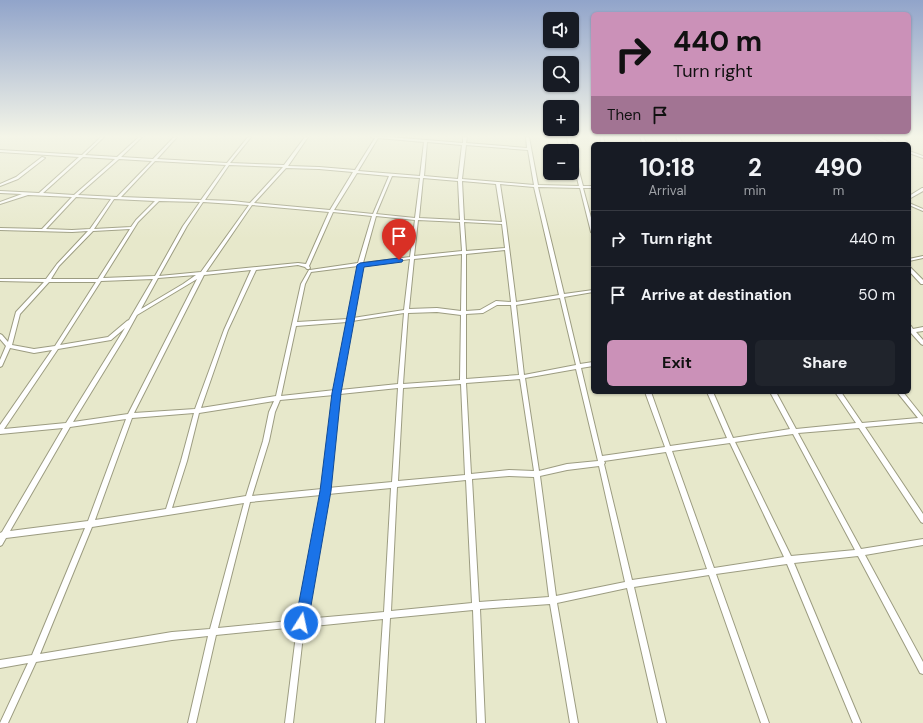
<!DOCTYPE html>
<html lang="en">
<head>
<meta charset="utf-8">
<style>
	:root { --surface:#171b24; --page:#20242c; --text:#f1f3f6; --muted:#9ea1a6; --line:#363941; --accent:#cb91b8 }
	body { margin:0; font-family:"DM Sans",sans-serif; background:var(--page); color:var(--text); height:100vh; display:flex; flex-direction:column; font-size:15px; white-space:nowrap }
	* { box-sizing:border-box; margin:0 }
	p { font-size:13px; color:var(--muted) }
	.icon { flex:none; width:22px; height:22px; fill:none; stroke:currentColor; stroke-width:2; stroke-linecap:round; stroke-linejoin:round }
	.map { position:relative; flex:1; overflow:hidden }
	.drawer { position:absolute; left:591px; top:142px; width:320px; height:252px; display:flex; flex-direction:column; background:var(--surface); border-radius:6px; box-shadow:0 1px 3px #0004 }
	.drawer>* { flex:none }
	.guide { position:absolute; left:591px; top:12px; width:320px; height:122px; border-radius:6px; box-shadow:0 1px 3px #0004; background:#cb91b8; color:#111; overflow:hidden }
	.buttons { position:absolute; left:543px; top:12px; display:grid; gap:8px }
	.buttons a { display:grid; place-items:center; width:36px; height:36px; border-radius:6px; background:var(--surface); box-shadow:0 1px 3px #0004; font-size:20px }
	.pin { position:absolute; display:grid; place-items:center; width:34px; height:34px; color:#fff; margin:-41px -17px; border-radius:50% 50% 50% 0; rotate:-45deg; box-shadow:0 0 4px #0007 }
	.pin .icon { rotate:45deg }
	.me { position:absolute; width:44px; margin:-22px; rotate:10deg; stroke-linejoin:round; filter:drop-shadow(0 0 3px #0008) }
	.turn { display:flex; align-items:center; gap:14px; height:84px; padding:0 16px; font-size:18px }
	.turn .icon { width:52px; height:52px; stroke-width:2.5 }
	.turn b { display:block; font-size:28px; line-height:34px }
	.then { display:flex; align-items:center; height:38px; padding:0 16px; background:#0003; gap:8px; font-size:15px }
	.eta { display:flex; justify-content:space-evenly; align-items:center; height:68px; text-align:center }
	.eta b { font-size:24px; font-weight:700; line-height:28px }
	.action { display:flex; gap:8px; margin-top:auto; padding:8px 16px }
	.action a { flex:1; height:46px; border-radius:6px; background:var(--accent); color:#111; font-size:16px; font-weight:700; line-height:46px; text-align:center }
	.action a+a { background:var(--page); color:var(--text) }
	ul { padding:0; list-style:none }
	li { display:flex; align-items:center; gap:12px; height:56px; padding:0 16px; border-top:1px solid var(--line) }
	li div { flex:1 }
	li b { display:block; font-size:15px }
	li em { font-style:normal }
	.map>svg:first-child { display:block }
</style>
</head>
<body>
<div class="map">
<svg width="923" height="723" viewBox="0 0 923 723">
	<rect width="100%" height="100%" fill="#e7e8cb"/>
	<g fill="none" stroke-linecap="round" stroke-linejoin="round">
		<!-- street casing -->
		<g stroke="#9c9c81" stroke-width="2">
			<g id="street">
				<path d="M101,137h3l-19,18 32,2 22,-20h3l-21,20 32,2 21,-22h3l-20,22 70,4 21,-26h3l-21,26 54,2 21,-28h3l-20,29 31,1 36,3 20,-32 -4,-1h18l74,6v-6h4l-1,6 61,5 -1,-11h3l9,48 41,1 -7,-28v-7h-2l-3,-14h3l13,49h10v2h-10l10,37v8l-2,-1 -11,-44 -42,-1 26,107 29,-4v2l-29,5 16,67 13,-2v4l-12,2 21,88 63,-9 -20,-55h6l19,54 57,-8 -20,-46h6l20,46 57,-9 -20,-37h6l20,37 60,-6 -21,-31h6l21,31 56,-5 -21,-26h6l20,25v6l-2,-1 -56,5 58,87v9l-2,-1 -62,-94 -61,5 63,116 62,-10v6l-58,10 58,107v12l-3,-1 -62,-117 -64,7 67,160h-8l-66,-159 -71,10 53,149h-8l-52,-148 -75,12 32,136h-8l-31,-135 -70,15 21,120h-8l-20,-119 -70,5 5,114h-8l-4,-113 -83,8 -6,105h-8l7,-104 -79,8 -11,96h-8l12,-96 -81,8 -20,88h-8l20,-87 -36,4 -136,22 -28,61h-8l28,-60 -28,5v-8l32,-5 53,-127 -79,10 -4,7 -2,1v-13l2,-1 61,-104 -63,6v-9l52,-75 -18,3 -24,-5 -8,18 -2,1v-7l6,-14 -6,-7v-5l2,1 6,7 8,-30 28,-30 -44,-1v-2h46l11,-15 31,-33 -16,1 -72,-2v-2l42,1 30,-32 -44,-2 -28,9v-2l22,-8 -22,-1v-2l39,2 40,-36 -79,-5v-2l82,5zM378,138l46,4 -4,34 -62,-5zM427,142l35,3 -4,34 -34,-3zM466,145l62,5 6,35 -72,-6zM83,157l32,2 -41,36 -31,-2zM119,159l33,2 -35,36 -39,-2zM155,161l71,4 -25,35 -80,-3zM229,165l54,2 -33,36 -18,-2 -27,-1zM286,168l33,1 34,3 -23,38 -76,-7zM357,173l32,3 -16,38 -39,-4zM392,176l28,2 -5,40 -39,-4zM423,178l35,3 2,39 -41,-2zM462,181l34,3 6,38 -38,-2zM500,184l34,3 25,108 -43,7 -10,-79zM76,197l35,2 -21,30 -18,1 -26,-1zM114,199l41,2 -19,19 -5,7 -37,2zM159,201l41,1 -17,24 -28,50 -52,2 35,-56zM203,202l46,3 -48,67 -42,4 28,-50zM252,205l77,7 -23,52 -8,-1 -92,9zM333,212l39,4 -14,47 -48,7h-1l-8,14 -25,112 -75,12 27,-78 28,-60 42,-5 7,2 2,2h2l1,-1 -1,-2zM376,216l39,4 -5,37 -47,6zM418,220l42,2 2,29 -48,5zM464,222l38,2 3,24 -39,3zM130,229l-32,50h-47l8,-13 34,-35zM505,250l6,52 -15,-1 -16,9 -14,1v-57zM462,254l-1,57 -24,-3 -28,1 5,-50zM410,259l-6,51 -51,8 9,-52zM358,266l-10,53 -51,3 8,-38 6,-12zM251,270l-27,60 -29,79 -61,4 70,-138zM196,275l-13,9 -42,25 17,-31zM153,279l-24,41 -2,1 -19,16 -48,8 41,-64zM197,279l-69,135 -55,8 52,-85 12,-22zM49,282h47l-41,64 -21,3 -22,-4 8,-31zM560,298l16,67 -52,10 -8,-70zM497,305h14l8,70 -53,4v-65l17,-1zM437,312l24,3 -1,65 -57,4 5,-71zM404,313l-6,71 -58,6 12,-69zM347,322l-12,68 -54,6 15,-70zM125,328l-59,95 -62,6 54,-80 53,-9zM576,369l22,92 -31,3 -28,7 -14,-93zM520,379l14,92 -25,-1 -38,4 -5,-91zM461,384l4,91 -67,6 5,-93zM398,388l-6,94 -64,6 12,-94zM334,395l-12,94 -70,7 17,-55 6,-29 5,-12zM274,401l-5,11 -6,29 -17,55 -74,12 15,-47 12,-48zM194,413l-13,48 -15,48 -71,11 37,-102zM126,419l-38,102 -78,10 60,-104zM793,434l62,116 -64,6 -56,-114zM730,443l54,114 -70,11 -42,-117zM666,452l41,117 -75,11 -28,-116 1,-1 -1,-2zM599,466l26,116 -69,14 -16,-120 27,-6zM509,476l25,1 15,120 -70,5 -7,-123zM466,480l6,123 -81,8 6,-124zM391,488l-7,124 -79,7 23,-125zM321,495l-23,125 -80,8 32,-126zM244,503l-34,126 -38,3 -132,22 52,-127z"/>
				<path d="M600,137h3l2,7h-4z"/>
				<path d="M640,137h3l4,7h-4z"/>
				<path d="M676,137h3l4,7h-4z"/>
				<path d="M875,137h4l13,7h-4z"/>
				<path d="M909,151l14,5v2l-14,-5z"/>
				<path d="M42,157l3,1 -27,21 -18,7v-2l16,-7z"/>
				<path d="M922,188h1v3l-14,8v-3z"/>
				<path d="M909,203l14,6v2l-14,-6z"/>
				<path d="M923,256v2l-14,3v-2z"/>
				<path d="M909,267h1l13,13v4h-2l-12,-13z"/>
				<path d="M909,325l2,1 2,3 10,-2v4l-7,1 7,8v5l-2,-1 -10,-11 -2,-1z"/>
			</g>
		</g>
		<!-- street -->
		<use href="#street" fill="#fff" fill-rule="evenodd"/>
	</g>
	<!-- sky -->
	<linearGradient id="sky" x2="0" y2="1"><stop stop-color="#91a4ca"/><stop offset="0.57" stop-color="#f4f5e8"/><stop offset="1" stop-color="#f4f5e8" stop-opacity="0"/></linearGradient>
	<rect width="923" height="239" fill="url(#sky)"/>
	<!-- route -->
	<path fill="#1a73e8" stroke="#114b97" d="M399,258l4,2 -1,2 -38,5 -23,126 -10,98 -23,132 -2,5 -5,2 -4,-2 -2,-5 25,-132 12,-98 25,-128 3,-2z"/>
</svg>
<div class="buttons">
<a><svg class="icon" aria-label="sound" viewBox="0 0 24 24"><path d="M4 9h4l5-4v14l-5-4H4zM17 9q2 3 0 6"/></svg></a>
<a><svg class="icon" aria-label="search" viewBox="0 0 24 24"><circle cx="10" cy="10" r="6"/><path d="M15 15l6 6"/></svg></a>
<a>+</a>
<a>−</a>
</div>
<div class="pin" style="left:399px;top:260px;background:#d93025"><svg class="icon" aria-label="arrive" viewBox="0 0 24 24"><path d="M6 21V4h12l-3 4 3 4H6"/></svg></div>
<svg class="me" style="left:301px;top:623px" viewBox="-20 -20 40 40"><circle r="17" fill="#1a73e8" stroke="#fff" stroke-width="3"/><path d="M0-11L8 9 0 5-8 9z" fill="#fff"/></svg>
<div class="guide">
<div class="turn"><svg class="icon" aria-label="right" viewBox="0 0 24 24"><path d="M7 20v-9h11M14 6l5 5-5 5"/></svg><div><b>440 m</b>Turn right</div></div>
<div class="then">Then<svg class="icon" aria-label="arrive" viewBox="0 0 24 24"><path d="M6 21V4h12l-3 4 3 4H6"/></svg></div>
</div>
<section class="drawer">
<div class="eta">
<div><b>10:18</b><p>Arrival</p></div>
<div><b>2</b><p>min</p></div>
<div><b>490</b><p>m</p></div>
</div>
<ul>
<li><svg class="icon" aria-label="right" viewBox="0 0 24 24"><path d="M7 20v-9h11M14 6l5 5-5 5"/></svg><div><b>Turn right</b></div><em>440 m</em></li>
<li><svg class="icon" aria-label="arrive" viewBox="0 0 24 24"><path d="M6 21V4h12l-3 4 3 4H6"/></svg><div><b>Arrive at destination</b></div><em>50 m</em></li>
</ul>
<div class="action"><a>Exit</a><a>Share</a></div>
</section>
</div>
</body>
</html>
